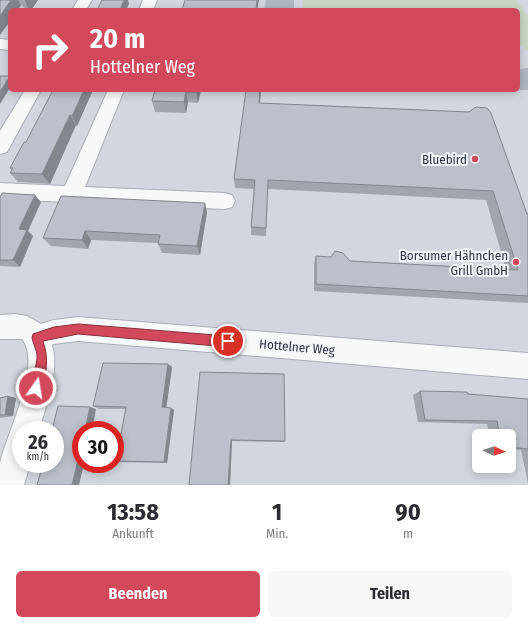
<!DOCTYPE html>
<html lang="de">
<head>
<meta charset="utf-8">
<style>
	:root { --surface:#fff; --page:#f7f7f7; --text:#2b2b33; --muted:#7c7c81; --accent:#d1495b }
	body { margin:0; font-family:"Fira Sans Condensed",sans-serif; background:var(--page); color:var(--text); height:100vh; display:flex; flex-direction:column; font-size:15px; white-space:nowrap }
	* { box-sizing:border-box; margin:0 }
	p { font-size:13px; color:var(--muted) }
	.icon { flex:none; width:22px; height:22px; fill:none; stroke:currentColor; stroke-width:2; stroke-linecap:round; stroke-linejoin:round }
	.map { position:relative; height:485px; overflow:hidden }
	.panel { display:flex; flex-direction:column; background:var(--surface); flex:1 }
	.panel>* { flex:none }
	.banner { position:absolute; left:8px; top:8px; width:512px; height:84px; border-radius:6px; box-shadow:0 2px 10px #0003; background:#d1495b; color:#fff; overflow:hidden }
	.needle { width:26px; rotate:93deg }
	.fabs { position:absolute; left:472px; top:429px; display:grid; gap:8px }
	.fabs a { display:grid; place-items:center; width:44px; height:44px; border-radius:6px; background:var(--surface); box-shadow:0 2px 10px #0003; font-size:20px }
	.speed { position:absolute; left:12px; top:421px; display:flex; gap:8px; font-size:20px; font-weight:700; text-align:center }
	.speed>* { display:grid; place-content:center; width:52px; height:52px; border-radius:50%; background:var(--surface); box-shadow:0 2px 10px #0003; line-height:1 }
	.speed small { font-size:10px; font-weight:400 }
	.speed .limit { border:6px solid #d22; background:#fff; color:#111 }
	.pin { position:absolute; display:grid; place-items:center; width:34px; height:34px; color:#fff; margin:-17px; border:2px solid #fff; border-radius:50%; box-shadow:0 1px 4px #0007 }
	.me { position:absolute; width:44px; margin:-22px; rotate:13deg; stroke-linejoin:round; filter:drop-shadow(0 0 3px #0008) }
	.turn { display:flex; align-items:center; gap:14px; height:84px; padding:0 16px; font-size:18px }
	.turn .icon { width:52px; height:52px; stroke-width:2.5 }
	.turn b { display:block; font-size:28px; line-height:34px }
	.eta { display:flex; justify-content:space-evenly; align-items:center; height:68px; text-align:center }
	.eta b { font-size:24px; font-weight:700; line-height:28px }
	.button { display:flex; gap:8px; margin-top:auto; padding:8px 16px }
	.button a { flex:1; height:46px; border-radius:6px; background:var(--accent); color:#fff; font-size:16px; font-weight:700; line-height:46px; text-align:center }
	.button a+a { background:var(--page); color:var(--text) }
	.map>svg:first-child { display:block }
</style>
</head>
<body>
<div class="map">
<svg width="528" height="485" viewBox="0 0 528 485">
	<rect width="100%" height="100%" fill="#e4e7ec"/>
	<!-- built -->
	<path fill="#d2d6de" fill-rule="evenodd" d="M0,0h528v485h-528zM10,10h508v80h-508zM21,430h34v34h-34zM81,430h34v34h-34zM479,436h30v30h-30z"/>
	<!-- green -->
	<path fill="#c9d6c5" d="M303,0h213l12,16v35l-10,-8v-33h-215z"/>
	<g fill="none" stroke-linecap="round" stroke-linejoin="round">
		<!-- taxiway -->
		<g fill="#b0b6c1" fill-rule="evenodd">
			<path d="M266,0h28v10h-30z"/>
			<path d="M528,68v22h-14h4v-21z"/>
		</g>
		<!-- minor casing -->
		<g stroke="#a9aeb7" stroke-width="2">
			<g id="minor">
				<path d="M78,0h14l-6,10h-14z"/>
				<path d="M143,0h14l-4,10h-14z"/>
				<path d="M0,39l10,1v10l-10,-1z"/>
				<path d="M25,90h16l-34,62 -7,2v-23z"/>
				<path d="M108,90h16l-39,97 140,6 7,2 3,6 -3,6 -7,2 -225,-10v-16l65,3z"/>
				<path d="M15,314l12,2 14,8 13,-4 24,-3 450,36v26l-450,-38 -24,3 -2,1c8,26 -6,60 -13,85h-18v34h9l-6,21h-24c0,-7 0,-15 0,-22 6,-28 43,-99 22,-124h-22v-24z"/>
			</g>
		</g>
		<!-- minor -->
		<use href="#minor" fill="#f7f8fa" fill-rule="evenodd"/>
	</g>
	<!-- wall -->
	<g fill="#a1a5ae">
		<path d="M0,0h38l-7,10h-3l-7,-5 -11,5v11l-10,14z"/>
		<path d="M53,90h40l-16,36 -1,-1 -26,59 -32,-2 -8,-9 2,-3 -2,-2 16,-26z"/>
		<path d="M155,90h46l-3,13 -10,-1 -2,11 -31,-1 -3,-11z"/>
		<path d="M246,90h15l-1,13 209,9 58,102h1v89l-214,-12v-27l2,-8 34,5 156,8 -20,-69 -218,-11 -2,47 -15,-1v-8l3,-38 -19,-1 -1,-9z"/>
		<path d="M61,196l146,16 -7,43 -38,-2 -4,-9v-1l-67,-3 -3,9 -37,-3 -8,-8z"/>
		<path d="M0,197l41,5 -13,29 5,5 -13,31 -20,-1z"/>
		<path d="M168,364l4,3 -6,41h5l3,2 -7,53 -52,-1v-28h6l5,-25h-27l-6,-3z"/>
		<path d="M200,372l85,69 -1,1 -52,-1 -2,44z"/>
		<path d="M420,391l48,3 60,5v84l-7,-33 -12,-1v-13h-19l-3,-12 -69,-2 -5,-27z"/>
		<path d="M8,396l8,2 -3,18 -13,2v-20z"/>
	</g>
	<!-- shaded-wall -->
	<g fill="#83868d">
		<path d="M11,0h7l3,5 -3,5h-8v11l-10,14v-19z"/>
		<path d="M25,0h13l-7,10h-2l-4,-9z"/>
		<path d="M124,0h4l1,4 -3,6h-6z"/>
		<path d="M257,0h2l-2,10h-1z"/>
		<path d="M10,76v12l-10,16v-12z"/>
		<path d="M84,90h9l-16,36 -5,-10z"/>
		<path d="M197,90h4l-3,13 -2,-11z"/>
		<path d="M260,90h1l-2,23v-10z"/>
		<path d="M186,92l2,10 -2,11 -2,-11z"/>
		<path d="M70,115l6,10 -26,59 -8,-10z"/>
		<path d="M35,195l6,7 -13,29 5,5 -13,31 -7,-7 6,-31z"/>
		<path d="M205,203l2,9 -7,43 -3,-9z"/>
		<path d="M85,231l6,9 -3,9 -6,-9z"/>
		<path d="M168,364l4,3 -6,43 -4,-3z"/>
		<path d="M8,396l8,2 -3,18 -8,-1z"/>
		<path d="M90,407l6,2 -4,21h-7z"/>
		<path d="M171,408l3,2 -7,53 -3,-1z"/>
		<path d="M231,440l1,1 -2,44h-2z"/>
		<path d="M78,460l3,1v3h3l-5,21h-7z"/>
	</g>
	<!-- building -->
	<g fill="#bbc0ca" stroke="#83868d">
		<path d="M0,0h11l-11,16z"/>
		<path d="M102,0h22l-4,10h-23z"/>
		<path d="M185,0h72l-1,10h-74z"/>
		<path d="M0,76h10l-10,16z"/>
		<path d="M53,90h31l-12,26 -2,-1 -28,59 -32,-1 3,-5h-3l14,-26h2z"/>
		<path d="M155,90h42l-1,2h-10l-2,10 -32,-1z"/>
		<path d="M246,90h14l-1,13 210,9 7,-5 11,1 4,5 36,101h1v82l-212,-12v-28l15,1 4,-6 8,2 7,8 168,9 -25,-79 -225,-11 -2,48 -15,-1 4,-47 -21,-1z"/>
		<path d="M2,193l33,2 -16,34 8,1 -14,30h-13v-63z"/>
		<path d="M61,196l144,7 -8,43 -39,-2 2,-9 -75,-4 -3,9 -39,-2z"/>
		<path d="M103,363l65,1 -6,43 9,1 -7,54 -49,-1v-27h6l5,-27 -33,-1z"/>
		<path d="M200,372l84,2 1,67 -54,-1 -3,45h-39z"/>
		<path d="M420,391l47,1 1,2 60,5v50l-19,-2v-11h-9l-3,-15 -72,-1z"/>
		<path d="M8,396l-3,19h-5v-17z"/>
		<path d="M58,406l32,1 -5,23h-4v30h-3l-6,25h-35l6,-21h12v-34h-3z"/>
	</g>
	<!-- route -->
	<path fill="#d1495b" stroke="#882f3b" d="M78,324l150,12 3,2 2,3 -2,4 -3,2 -150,-13 -35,7c6,17 4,34 -3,51l-4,2 -3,-2c-4,-8 5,-27 4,-38 -1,-5 -4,-11 -5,-16l1,-4 21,-7z"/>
	<!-- markers -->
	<g fill="#d1495b" stroke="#f4f6f9" stroke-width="1.5">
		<circle cx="475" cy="159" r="4"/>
		<circle cx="516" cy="262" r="4"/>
	</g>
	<g text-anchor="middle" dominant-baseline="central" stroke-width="4" stroke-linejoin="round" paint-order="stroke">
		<!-- poi labels -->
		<g font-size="13" fill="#2b3445" stroke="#f4f6f9" text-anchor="end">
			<text x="467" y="159">Bluebird</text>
			<text x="508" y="255">Borsumer Hähnchen<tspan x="508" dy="15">Grill GmbH</tspan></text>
		</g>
		<!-- street labels -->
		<g font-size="13" fill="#2b3445" stroke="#f4f6f9">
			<text transform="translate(297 347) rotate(5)">Hottelner Weg</text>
		</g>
	</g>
</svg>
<div class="fabs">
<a><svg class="needle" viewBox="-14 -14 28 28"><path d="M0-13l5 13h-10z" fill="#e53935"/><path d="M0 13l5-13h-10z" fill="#7c7c81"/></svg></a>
</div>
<div class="speed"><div>26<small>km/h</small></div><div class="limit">30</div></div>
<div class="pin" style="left:228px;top:341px;background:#d93025"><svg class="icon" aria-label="arrive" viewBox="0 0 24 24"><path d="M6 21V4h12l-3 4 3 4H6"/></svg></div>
<svg class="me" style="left:36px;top:388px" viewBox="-20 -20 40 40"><circle r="17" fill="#d1495b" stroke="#fff" stroke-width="3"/><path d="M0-11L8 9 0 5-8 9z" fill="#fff"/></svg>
<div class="banner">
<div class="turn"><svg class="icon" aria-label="right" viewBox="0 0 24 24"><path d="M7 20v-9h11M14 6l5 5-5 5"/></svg><div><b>20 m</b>Hottelner Weg</div></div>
</div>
</div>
<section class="panel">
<div class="eta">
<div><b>13:58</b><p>Ankunft</p></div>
<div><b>1</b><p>Min.</p></div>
<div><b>90</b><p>m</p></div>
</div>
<div class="button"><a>Beenden</a><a>Teilen</a></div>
</section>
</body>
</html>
